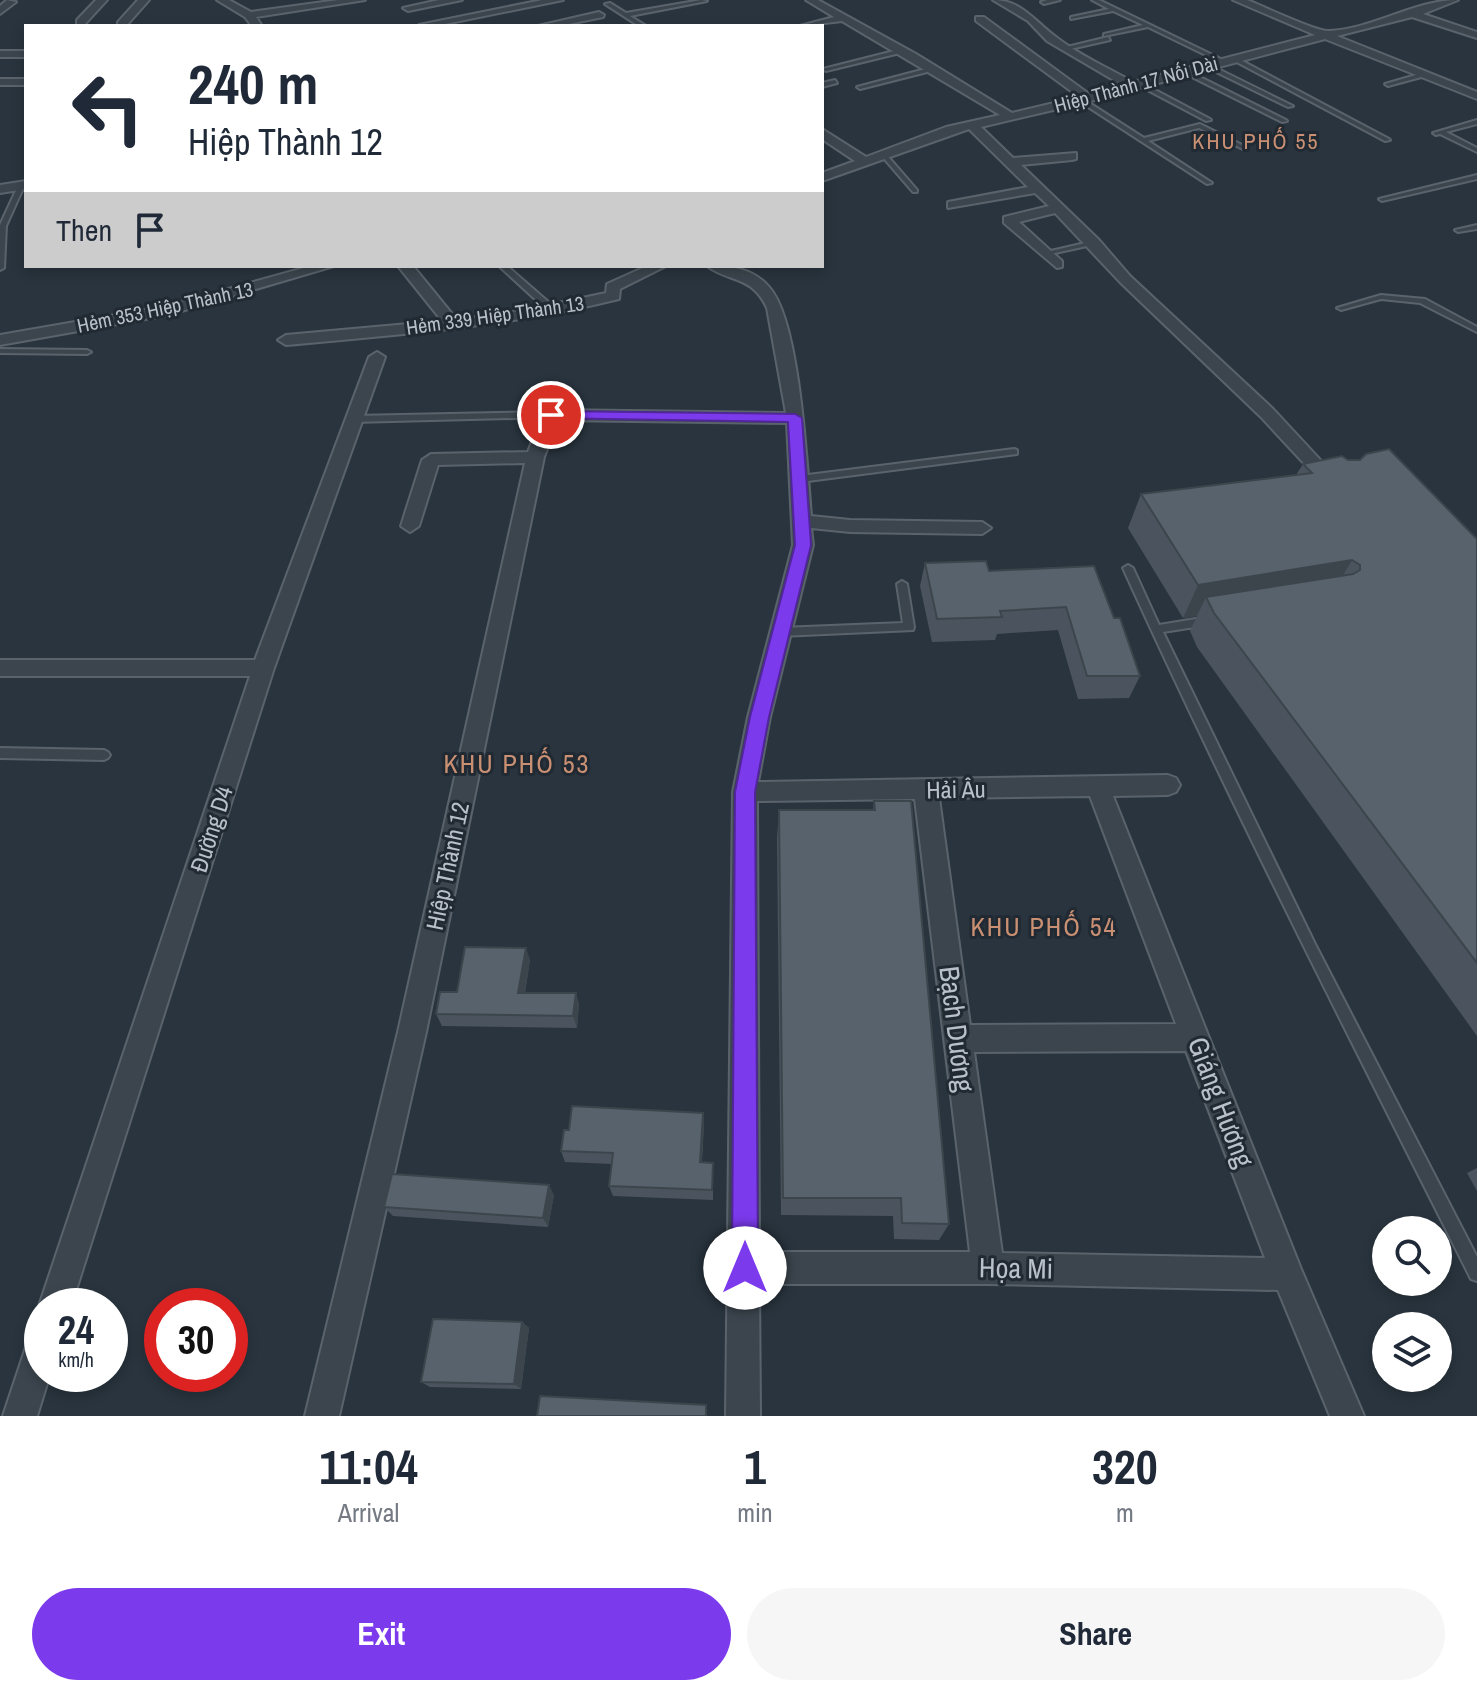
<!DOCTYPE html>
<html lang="en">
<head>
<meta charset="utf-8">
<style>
	:root { --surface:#fff; --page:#f6f6f7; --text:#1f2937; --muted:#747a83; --accent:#7c3aed }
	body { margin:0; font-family:"Archivo Narrow",sans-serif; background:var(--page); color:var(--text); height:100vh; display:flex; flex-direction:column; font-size:30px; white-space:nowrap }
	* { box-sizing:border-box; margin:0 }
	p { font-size:26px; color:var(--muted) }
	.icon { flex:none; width:44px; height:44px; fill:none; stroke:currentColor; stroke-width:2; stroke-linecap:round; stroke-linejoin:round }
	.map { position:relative; height:1416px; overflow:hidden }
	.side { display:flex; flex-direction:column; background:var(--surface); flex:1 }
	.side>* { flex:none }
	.guide { position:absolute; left:24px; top:24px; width:800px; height:244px; border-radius:0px; box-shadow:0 4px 12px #0003; background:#fff; color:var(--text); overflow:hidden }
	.fabs { position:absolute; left:1372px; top:1216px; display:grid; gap:16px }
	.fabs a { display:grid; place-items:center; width:80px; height:80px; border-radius:50%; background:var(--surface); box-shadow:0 4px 12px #0003; font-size:40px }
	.speed { position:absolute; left:24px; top:1288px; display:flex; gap:16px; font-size:40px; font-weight:700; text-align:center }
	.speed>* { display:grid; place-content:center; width:104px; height:104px; border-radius:50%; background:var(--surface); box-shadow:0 4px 12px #0003; line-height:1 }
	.speed small { font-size:20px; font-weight:400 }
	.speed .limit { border:12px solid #d22; background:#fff; color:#111 }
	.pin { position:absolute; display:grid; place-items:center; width:68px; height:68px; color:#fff; margin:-34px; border:4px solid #fff; border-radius:50%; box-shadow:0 2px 8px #0007 }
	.me { position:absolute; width:88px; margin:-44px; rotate:0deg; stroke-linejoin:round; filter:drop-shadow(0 0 6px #0008) }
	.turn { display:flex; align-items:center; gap:28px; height:168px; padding:0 32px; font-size:36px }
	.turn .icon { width:104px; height:104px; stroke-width:2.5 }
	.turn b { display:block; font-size:56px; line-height:68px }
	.then { display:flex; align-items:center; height:76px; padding:0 32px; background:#0003; gap:16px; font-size:30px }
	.eta { display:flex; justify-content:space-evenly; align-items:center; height:136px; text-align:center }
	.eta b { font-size:48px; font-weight:700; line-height:56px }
	.button { display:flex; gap:16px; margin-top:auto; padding:16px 32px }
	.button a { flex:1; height:92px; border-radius:48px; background:var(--accent); color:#fff; font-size:32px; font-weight:700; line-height:92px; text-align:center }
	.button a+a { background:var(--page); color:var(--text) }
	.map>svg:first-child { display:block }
</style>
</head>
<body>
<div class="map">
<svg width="1477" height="1416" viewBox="0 0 1477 1416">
	<rect width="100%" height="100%" fill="#29343e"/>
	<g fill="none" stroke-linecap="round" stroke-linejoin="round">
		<!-- service casing -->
		<g stroke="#5a636c" stroke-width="4">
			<g id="service">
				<path d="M701,0l6,1 -77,15 16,10h-7l-34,-22 5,-1 16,10z"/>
				<path d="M1047,0h13l-16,4 -3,-2z"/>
				<path d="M1092,0h7l126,61 -5,1 -72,-35 -44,9v-2l39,-9 -30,-14 -42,8v-2l38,-8z"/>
				<path d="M1108,37l2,3 -44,10 -3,-2z"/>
				<path d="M902,49l2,3 -78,19 -3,-2z"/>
				<path d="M1233,56l156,83 1,1 -5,1 -154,-82z"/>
				<path d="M1204,64h4l85,42 -5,1 -84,-41z"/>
				<path d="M933,67l2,3 -75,19 -3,-2z"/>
				<path d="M1184,69l102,51 1,1 -5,1 -100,-50z"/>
				<path d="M1423,73l2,3 -37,10 -3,-2z"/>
				<path d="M835,80l2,3 -15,4v-4z"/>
				<path d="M1140,82l70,37 1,1 -5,1 -68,-36 -1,-1z"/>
				<path d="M1079,99h4l61,39 56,-14 48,24 -5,1 -44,-21 -51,13 64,42 -5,1 -128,-83z"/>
				<path d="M1477,120v4l-31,8 31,16v4l-37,-18 -4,1 -3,-2z"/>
				<path d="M881,153h4l32,37v2h-4l-32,-37z"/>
				<path d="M1477,175v4l-95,22 -3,-2z"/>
				<path d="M21,184l3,2 -18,40 -2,42 -4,2v-45l18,-39z"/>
				<path d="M1477,225v4l-19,3 -3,-2z"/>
				<path d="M1094,241l4,2 -2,1 -50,11 -4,-2z"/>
				<path d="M499,266h8l47,41v4h-6z"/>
				<path d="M1381,295l44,4 52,28v5l-57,-29 -39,-4 -40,11 -4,-2z"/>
				<path d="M0,349l87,1 4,2 -4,2 -87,-1z"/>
				<path d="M551,412l3,1v4l-201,5 -4,-3 4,-3z"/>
				<path d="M1014,449l3,1v4l-217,28 -5,-3 5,-3z"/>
				<path d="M1128,565l5,3 26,57 49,-8 5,4 -5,4 -45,7 152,312 162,313v24l-6,-2c-119,-236 -239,-471 -348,-711z"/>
				<path d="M902,581l5,3 7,43 -1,3 -132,6 -5,-4 5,-4 122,-5 -6,-39z"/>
				<path d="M0,748l104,2 4,2 2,3 -2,3 -4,2 -104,-2z"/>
			</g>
		</g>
		<!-- minor casing -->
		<g stroke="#5a636c" stroke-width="4">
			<g id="minor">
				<path d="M7,0l9,2 -16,12v-8z"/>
				<path d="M96,0h11l-22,24h-8v-4z"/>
				<path d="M138,0h11l-23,26h-8v-4z"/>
				<path d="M217,0h12l22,12 87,-12h27l-109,17 6,9h-10l-7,-9z"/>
				<path d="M439,0h23l-54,11 -5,-3z"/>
				<path d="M542,0h21l-128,26 -16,-1z"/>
				<path d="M806,0h12l98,54 96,59 67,-16 -103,-76v-4h8l105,77 33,-9 -75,-44 -19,-20 -35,-21c29,0 42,22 63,37 23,18 52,31 77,45l182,-47 -82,-35h14c16,6 69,32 82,31 44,-2 86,-31 129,-31l-35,14 54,18v6l-65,-21 -75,19 140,56v7l-152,-60 -246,65 -98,23 32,31 63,-5v6l-4,1 -51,5 78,75 31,36 143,133 64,69 3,4 -3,4h-12l-64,-69 -141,-135 -65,-69 -36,9 43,39v6l-5,1 -53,-45v-6l45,-11 -14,-13 -87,15v-6l80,-15 -59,-58 -147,52v-8l33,-12 -33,-22v-10l44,28 80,-30 54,-12 -158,-94 -42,5 34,-9z"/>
				<path d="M599,12l5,3 -1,2 -44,9h-21z"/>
				<rect x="0" y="51" width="26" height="6"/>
				<rect x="0" y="79" width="26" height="6"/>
				<path d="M26,181v8l-26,4v-8z"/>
				<path d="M311,266h23l-166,49 -168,30v-10l167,-29z"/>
				<path d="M398,266h15l44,54 68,-10 81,-17 1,-9 40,-18h19l-46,23 -1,10c-109,27 -221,36 -333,46l-8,-5 8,-5 156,-14z"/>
				<path d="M707,266c23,0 46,2 62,21 31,33 38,180 42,229l39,4 132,2 9,6 -9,6 -132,-2 -39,-4 2,17 -43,172 -12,65 410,-7 8,3 4,7 -4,7 -8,3 -55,1 188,473 63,147h-34l-52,-126 -290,-6h-229l1,132h-34l7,-624 15,-75 45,-172 -6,-122 -229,-3 -14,37 -118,575 -87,384h-34l93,-384 127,-569 -87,2 -19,61 -9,6 -9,-6 21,-66 9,-6 97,-2 14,-37 9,-5 235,3 -19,-105c-15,-33 -37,-25 -60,-42zM1090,796l86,228 -206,1 -31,-227zM915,799l55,453h-211l-2,-451zM1186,1051l79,207 -263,-5 -28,-201z"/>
				<path d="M377,352l8,5 -111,311 -203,638h-29v7l-3,-7 211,-630h-250v-16h255l114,-303z"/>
				<path d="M42,1331v43h8l-13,42h-34l27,-81z"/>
			</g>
		</g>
		<!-- service -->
		<use href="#service" fill="#3c454e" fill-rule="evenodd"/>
		<!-- minor -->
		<use href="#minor" fill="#3c454e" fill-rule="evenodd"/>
	</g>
	<!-- wall -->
	<g fill="#4b545e">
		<path d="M1348,460l129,79v497l-280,-389 -7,-16 7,-15 -14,2 -55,-90 13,-34 155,-19 7,-11z"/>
		<path d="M925,563l64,8 125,47 26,58 -11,22 -51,1 -20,-69 -61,4 -2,6 -63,2 -12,-56z"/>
		<path d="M874,801l75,423 -10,16 -45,-1 -1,-23 -112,-1 -4,-377 2,-28h94z"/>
		<path d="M530,960l-5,33h51l3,12 -2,23 -135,-2 -6,-12 21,-22z"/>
		<path d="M703,1113l1,11 -2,38 11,1v37l-100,-4 -4,-10 3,-22 -47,-2 -4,-11 8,-21z"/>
		<path d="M1477,1168v23l-10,-18z"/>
		<path d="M554,1195l-6,32 -155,-11 -9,-9z"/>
		<path d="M522,1322l7,6 -8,61 -91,-2 -9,-5z"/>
	</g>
	<!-- shaded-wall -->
	<g fill="#3d454c">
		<path d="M1352,560l-20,34 -126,3 -9,19 -14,2 15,-33z"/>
		<path d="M526,948l4,12 -7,44 -5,-11z"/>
		<path d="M576,993l3,12 -2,23 -4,-12z"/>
		<path d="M703,1113l1,11 -3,49 -1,-11z"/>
		<path d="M549,1185l5,10 -6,32 -5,-9z"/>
		<path d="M522,1322l7,6 -8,61 -7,-5z"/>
	</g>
	<!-- building -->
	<g fill="#57626d" stroke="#3d454c" stroke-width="2">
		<path d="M1389,449l88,90v424l-263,-350 -8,-16 147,-23 7,-4v-5l-8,-5 -154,25 -57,-91 171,-21 -9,-9 39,-8 6,4h12l6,-6z"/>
		<path d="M986,561l3,10 105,-5 20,52h6l20,58h-53l-21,-69 -66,4 2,6 -65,2 -12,-56z"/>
		<path d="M874,801h37l38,423 -47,-1 -1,-25h-118l-4,-388h96z"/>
		<path d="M465,947l61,1 -8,45h58l-3,23 -137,-2 4,-22h17z"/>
		<path d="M572,1106l131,7 -3,49 13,1 -1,27 -103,-4 4,-33 -52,-2 3,-21h5z"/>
		<path d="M392,1174l157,11 -6,33 -159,-11z"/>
		<path d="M433,1319l89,3 -8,62 -93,-2z"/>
		<path d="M540,1396l166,9v11h-169z"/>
	</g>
	<!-- route -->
	<path fill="#7c3aed" stroke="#51269a" stroke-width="2" d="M551,411l244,3 7,4 9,127 -42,172 -14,75 3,476 -4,9 -9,4 -9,-4 -4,-9 3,-476 15,-75 45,-172 -7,-123 -242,-4v-6z"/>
	<g text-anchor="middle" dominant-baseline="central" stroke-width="6" stroke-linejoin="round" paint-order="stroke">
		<!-- far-street labels -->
		<g font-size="20" fill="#b9c0c9" stroke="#212a33">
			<text transform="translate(1136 84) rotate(-15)">Hiệp Thành 17 Nối Dài</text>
			<text transform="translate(165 307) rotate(-12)">Hẻm 353 Hiệp Thành 13</text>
			<text transform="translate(495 315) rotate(-8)">Hẻm 339 Hiệp Thành 13</text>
		</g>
		<!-- far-neighbourhood labels -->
		<g font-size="22" letter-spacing="2" fill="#ca9073" stroke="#212a33">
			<text x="1256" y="141">KHU PHỐ 55</text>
		</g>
		<!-- street labels -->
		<g font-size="24" fill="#b9c0c9" stroke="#212a33">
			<text transform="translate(956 789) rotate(-1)">Hải Âu</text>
			<text transform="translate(211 829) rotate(-72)">Đường D4</text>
			<text transform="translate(447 866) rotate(-78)">Hiệp Thành 12</text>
		</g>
		<!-- neighbourhood labels -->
		<g font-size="26" letter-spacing="2" fill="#ca9073" stroke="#212a33">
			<text x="517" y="763">KHU PHỐ 53</text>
			<text x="1044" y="926">KHU PHỐ 54</text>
		</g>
		<!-- near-street labels -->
		<g font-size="28" fill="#b9c0c9" stroke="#212a33">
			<text transform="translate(957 1029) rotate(83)">Bạch Dương</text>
			<text transform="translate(1221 1102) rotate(69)">Giáng Hương</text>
			<text transform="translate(1016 1268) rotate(1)">Họa Mi</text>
		</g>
	</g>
</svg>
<div class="fabs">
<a><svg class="icon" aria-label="search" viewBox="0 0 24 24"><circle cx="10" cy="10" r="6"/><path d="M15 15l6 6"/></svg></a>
<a><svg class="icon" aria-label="layers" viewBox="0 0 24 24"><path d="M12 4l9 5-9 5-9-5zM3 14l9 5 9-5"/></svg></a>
</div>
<div class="speed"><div>24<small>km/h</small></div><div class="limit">30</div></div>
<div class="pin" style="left:551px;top:415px;background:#d93025"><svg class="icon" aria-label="arrive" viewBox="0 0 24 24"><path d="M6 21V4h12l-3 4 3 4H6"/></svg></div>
<svg class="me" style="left:745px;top:1268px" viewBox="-20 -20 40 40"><circle r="19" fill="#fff"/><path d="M0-13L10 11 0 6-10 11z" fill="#7c3aed"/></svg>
<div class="guide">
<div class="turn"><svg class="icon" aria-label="left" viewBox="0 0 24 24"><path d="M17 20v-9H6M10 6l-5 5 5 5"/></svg><div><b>240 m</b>Hiệp Thành 12</div></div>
<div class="then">Then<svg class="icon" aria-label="arrive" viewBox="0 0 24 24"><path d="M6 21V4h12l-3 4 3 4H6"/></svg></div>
</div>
</div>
<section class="side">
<div class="eta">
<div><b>11:04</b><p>Arrival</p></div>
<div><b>1</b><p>min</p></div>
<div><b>320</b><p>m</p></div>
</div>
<div class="button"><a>Exit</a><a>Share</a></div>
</section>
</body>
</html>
